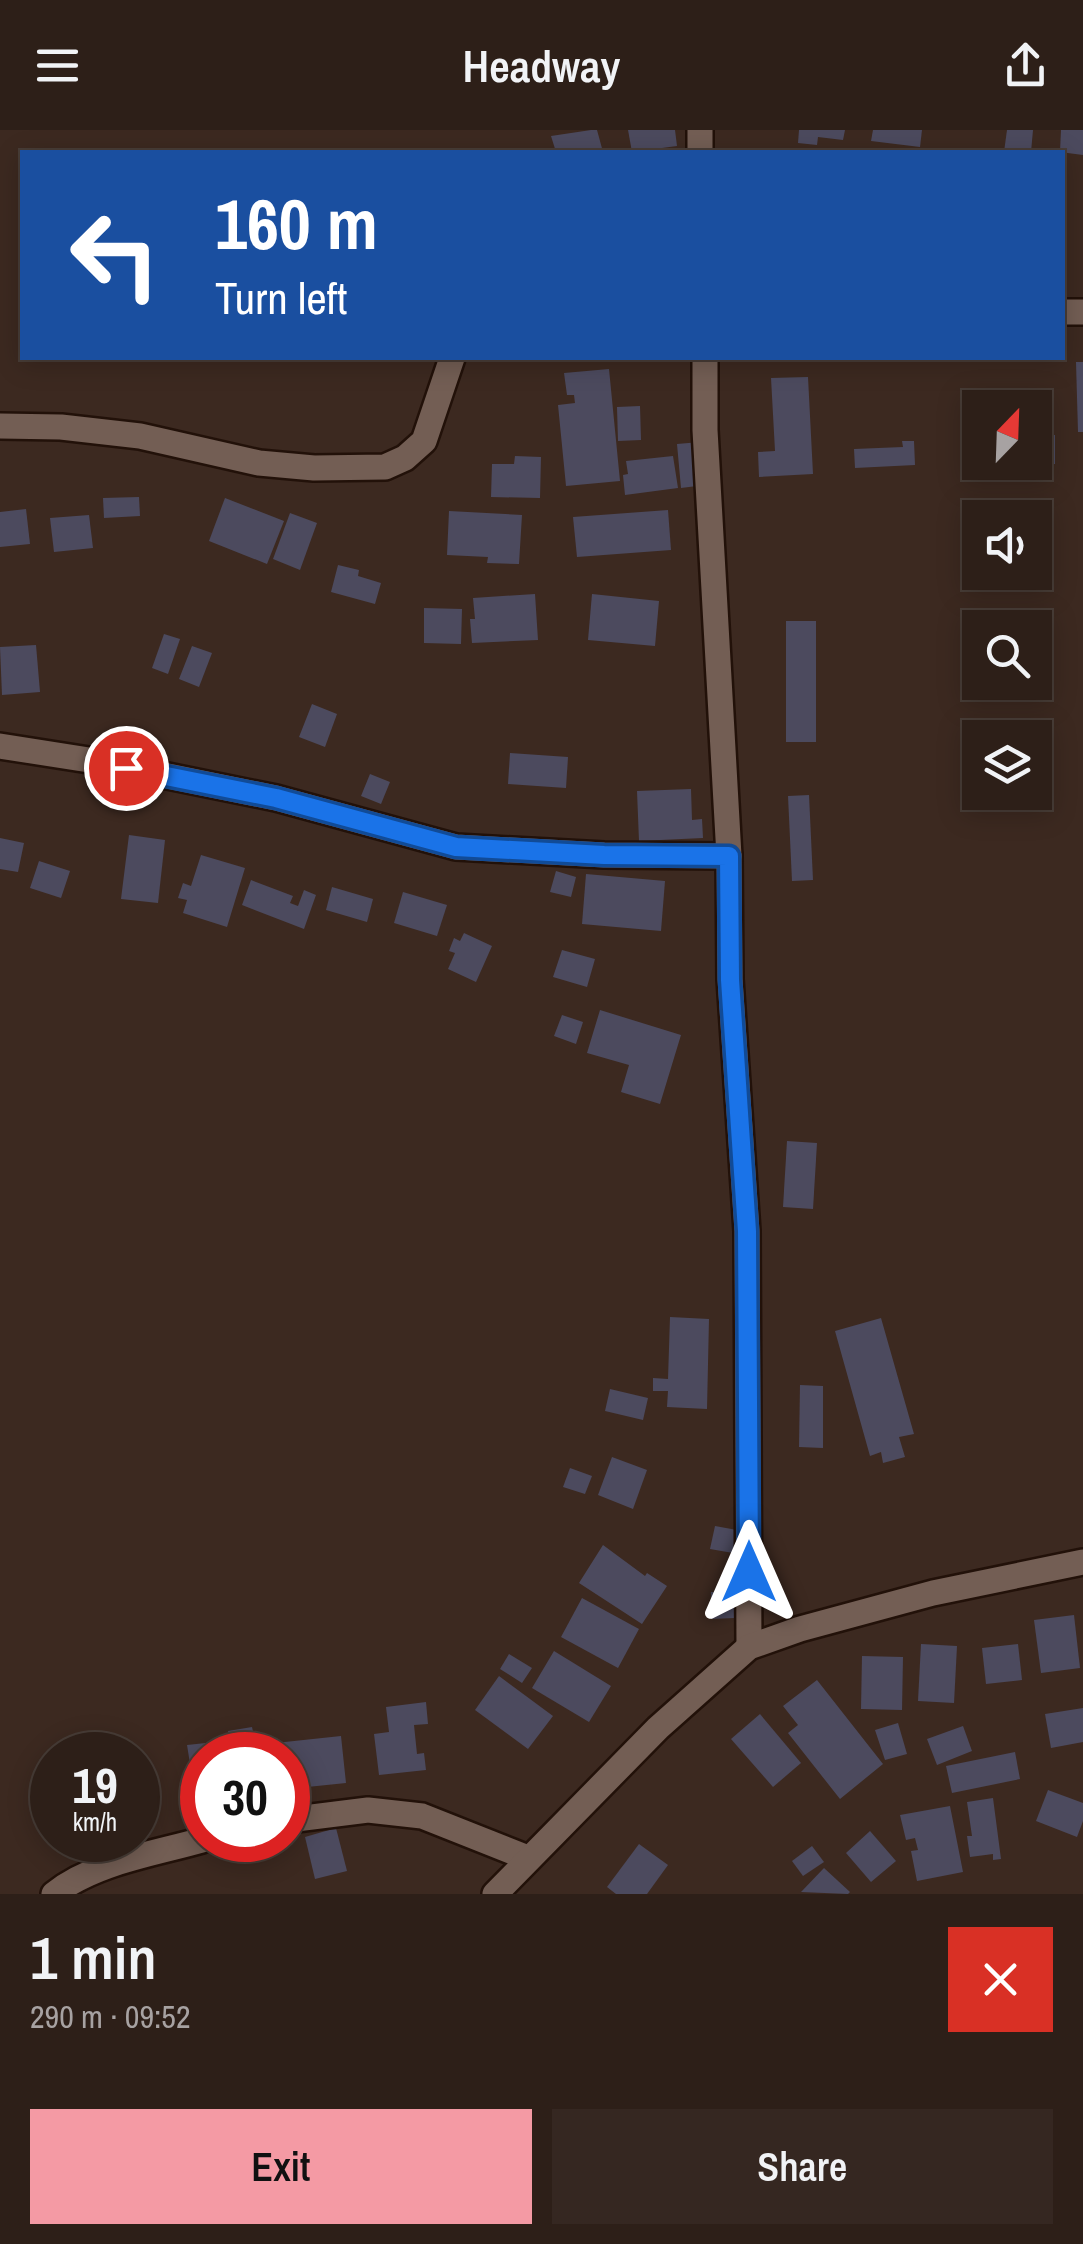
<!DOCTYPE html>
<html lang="en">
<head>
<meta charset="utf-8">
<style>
	:root { --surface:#2d1f18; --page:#352721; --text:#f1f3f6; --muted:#a7a2a2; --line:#483d37; --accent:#f49aa4 }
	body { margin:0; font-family:"Archivo Narrow",sans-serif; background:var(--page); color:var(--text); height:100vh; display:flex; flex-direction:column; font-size:38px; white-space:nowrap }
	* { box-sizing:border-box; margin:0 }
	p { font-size:32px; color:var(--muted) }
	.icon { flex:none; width:55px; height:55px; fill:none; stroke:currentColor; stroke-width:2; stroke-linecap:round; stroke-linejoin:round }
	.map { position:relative; height:1764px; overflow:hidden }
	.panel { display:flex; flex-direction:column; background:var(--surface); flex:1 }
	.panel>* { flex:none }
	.top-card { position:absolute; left:20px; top:20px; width:1045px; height:210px; border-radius:0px; box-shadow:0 5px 25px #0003,0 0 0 2px var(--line); background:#1a4fa0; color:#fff; overflow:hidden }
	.needle { width:65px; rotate:23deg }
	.tools { position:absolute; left:962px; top:260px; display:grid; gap:20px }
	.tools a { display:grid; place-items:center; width:90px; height:90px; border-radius:0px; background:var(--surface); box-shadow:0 5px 25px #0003,0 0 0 2px var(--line); font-size:50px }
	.speed { position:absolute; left:30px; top:1602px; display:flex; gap:20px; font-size:50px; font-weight:700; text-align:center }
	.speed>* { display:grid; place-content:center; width:130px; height:130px; border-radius:50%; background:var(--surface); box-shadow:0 5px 25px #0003,0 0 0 2px var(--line); line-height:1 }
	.speed small { font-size:25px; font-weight:400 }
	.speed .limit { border:15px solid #d22; background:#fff; color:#111 }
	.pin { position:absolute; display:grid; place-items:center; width:85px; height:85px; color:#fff; margin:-42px; border:5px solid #fff; border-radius:50%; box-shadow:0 2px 10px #0007 }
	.me { position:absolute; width:110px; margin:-55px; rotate:0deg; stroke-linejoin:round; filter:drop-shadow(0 0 8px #0008) }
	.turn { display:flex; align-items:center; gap:35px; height:210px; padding:0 30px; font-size:45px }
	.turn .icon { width:130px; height:130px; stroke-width:2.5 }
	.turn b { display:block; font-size:70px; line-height:85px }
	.round { display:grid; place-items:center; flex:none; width:105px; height:105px; border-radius:0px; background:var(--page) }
	.head { display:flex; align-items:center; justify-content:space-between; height:170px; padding:0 30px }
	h1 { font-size:60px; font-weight:600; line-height:75px }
	.button { display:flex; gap:20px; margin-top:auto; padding:20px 30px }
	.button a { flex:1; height:115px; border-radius:0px; background:var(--accent); color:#111; font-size:40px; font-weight:600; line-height:115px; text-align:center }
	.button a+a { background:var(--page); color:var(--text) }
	header { display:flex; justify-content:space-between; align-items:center; height:130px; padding:0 30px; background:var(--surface); font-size:45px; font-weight:600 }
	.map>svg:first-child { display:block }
</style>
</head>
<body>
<header><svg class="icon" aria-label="menu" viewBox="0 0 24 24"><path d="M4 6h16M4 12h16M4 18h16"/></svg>Headway<svg class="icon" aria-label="share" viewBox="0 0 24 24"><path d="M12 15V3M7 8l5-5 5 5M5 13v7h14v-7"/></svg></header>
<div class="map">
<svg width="1083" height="1764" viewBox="0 0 1083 1764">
	<rect width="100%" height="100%" fill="#3c2920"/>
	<!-- building -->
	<g fill="#4c4a5e">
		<path d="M591,0h6l6,22h-47l-5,-16z"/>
		<path d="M628,0h47l2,16 -45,6z"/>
		<path d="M799,0h46l-2,10 -25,-3 -1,8 -19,-2z"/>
		<path d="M873,0h49l-2,17 -49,-6z"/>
		<path d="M1007,0h26l-2,22h-27z"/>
		<path d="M1061,0h22v25l-23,-3z"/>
		<path d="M1076,232h7v70h-5z"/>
		<path d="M609,239l11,112 -54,5 -8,-81 17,-2 -1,-8h-7l-3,-22z"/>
		<path d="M808,247l5,97 -54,3 -1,-25 17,-1 -4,-73z"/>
		<path d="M640,276l1,34 -23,1 -1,-34z"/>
		<path d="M1055,305v29h-20v-28z"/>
		<path d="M902,311h12l1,24 -60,3 -1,-19 49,-2z"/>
		<path d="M700,312l5,43 -24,3 -4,-44z"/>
		<path d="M515,326l26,1 -1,41 -49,-1 1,-33h22z"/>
		<path d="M673,326l5,32 -53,7 -2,-20 5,-1 -2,-13z"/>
		<path d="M139,367l1,19 -36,2 -1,-20z"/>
		<path d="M225,368l59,23 -17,43 -58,-23z"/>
		<path d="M26,379l4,35 -30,3v-35z"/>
		<path d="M668,380l3,40 -94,7 -4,-40z"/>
		<path d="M449,381l73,4 -3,49 -32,-1 1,-6 -41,-2z"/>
		<path d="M290,383l27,10 -17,47 -27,-11z"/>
		<path d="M89,385l4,33 -39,4 -4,-34z"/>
		<path d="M338,435l21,5 -1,6 23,7 -6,21 -44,-12z"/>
		<path d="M535,464l3,46 -66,3 -2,-24h5l-2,-21z"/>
		<path d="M592,464l67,7 -4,45 -67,-6z"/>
		<path d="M424,478l38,1 -1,35 -37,-1z"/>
		<rect x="786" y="491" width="30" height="121"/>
		<path d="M164,504l16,5 -12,35 -16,-6z"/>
		<path d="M36,515l4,47 -38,3 -2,-48z"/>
		<path d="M192,516l20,7 -13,34 -20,-8z"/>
		<path d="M312,574l25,10 -12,33 -26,-10z"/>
		<path d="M510,623l58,4 -2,31 -58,-4z"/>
		<path d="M370,644l20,8 -9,22 -20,-8z"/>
		<path d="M691,659l1,31 10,-1 1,19 -64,3 -2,-50z"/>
		<path d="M809,665l4,85 -21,1 -4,-85z"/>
		<path d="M129,705l36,5 -7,63 -37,-4z"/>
		<path d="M0,708l24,5 -6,29 -18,-3z"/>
		<path d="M201,725l44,13 -18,59 -44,-14 4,-13 -9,-2 5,-15 8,3z"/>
		<path d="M39,731l31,10 -9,27 -31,-10z"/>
		<path d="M556,741l20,6 -5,20 -21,-5z"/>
		<path d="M586,744l79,7 -4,50 -79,-7z"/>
		<path d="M251,750l42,16 -3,7 8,3 6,-16 12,5 -12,34 -62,-24z"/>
		<path d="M332,757l41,12 -6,23 -41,-12z"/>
		<path d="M403,762l44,13 -10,31 -43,-13z"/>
		<path d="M464,803l28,13 -16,36 -28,-13 7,-16 -6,-2 5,-13 6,3z"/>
		<path d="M562,820l33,9 -8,28 -34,-10z"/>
		<path d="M600,880l81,25 -21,69 -39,-12 8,-27 -42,-12z"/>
		<path d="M562,885l21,7 -7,22 -22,-8z"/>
		<path d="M787,1011l30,2 -4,66 -30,-2z"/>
		<path d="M670,1187l39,2 -2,90 -40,-2 1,-16h-15v-13l15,1z"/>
		<path d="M881,1188l33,116 -15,3 6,20 -22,6 -2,-11 -11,4 -35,-125z"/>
		<path d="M800,1255l23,1v62l-24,-1z"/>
		<path d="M610,1259l38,9 -5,22 -38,-9z"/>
		<path d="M612,1327l35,13 -14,39 -35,-14z"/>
		<path d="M570,1338l22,8 -7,18 -22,-7z"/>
		<path d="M715,1396l22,4 -4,23 -23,-4z"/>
		<path d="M603,1415l42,31 2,-3 20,13 -25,38 -63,-41z"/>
		<path d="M711,1462h24v26l-24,1z"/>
		<path d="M582,1468l57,31 -21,39 -57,-31z"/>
		<path d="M1074,1485l6,53 -39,5 -7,-53z"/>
		<path d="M921,1514l36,2 -3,57 -36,-2z"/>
		<path d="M1018,1514l4,36 -36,4 -4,-36z"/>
		<path d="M554,1521l57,35 -22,36 -57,-34z"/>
		<path d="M509,1524l23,14 -10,15 -22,-14z"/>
		<path d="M862,1526l41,1 -1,53 -41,-1z"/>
		<path d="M499,1546l54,40 -25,33 -53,-39z"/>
		<path d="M817,1550l66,84 -43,35 -52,-66 10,-8 -15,-19z"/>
		<path d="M426,1572l2,22 -14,1 3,29 7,-1 2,17 -47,5 -5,-41 15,-2 -3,-25z"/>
		<path d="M1083,1578v34l-32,6 -6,-34z"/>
		<path d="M760,1584l41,49 -28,24 -42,-48z"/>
		<path d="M898,1593l9,31 -22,6 -10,-30z"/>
		<path d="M963,1596l9,25 -35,14 -10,-26z"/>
		<path d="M252,1597l6,28h-25l-5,-24z"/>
		<path d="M341,1606l5,47 -58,6v-34h-21l-1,-11z"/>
		<path d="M215,1612l2,13h-15v13l-11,2 -4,-25z"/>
		<path d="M1015,1622l5,27 -68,14 -6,-27z"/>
		<path d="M1048,1660l35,13v18l-6,16 -41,-16z"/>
		<path d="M993,1668l8,61 -8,1v-6l-23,3 -3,-21h5l-5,-34z"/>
		<path d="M950,1676l13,66 -46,9 -6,-30 7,-1 -3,-12 -9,2 -6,-25z"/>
		<path d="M336,1698l11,43 -32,8 -10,-42z"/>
		<path d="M870,1701l26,30 -25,21 -25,-29z"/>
		<path d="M639,1714l29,21 -21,29h-31l-9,-7z"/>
		<path d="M812,1716l12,16 -21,14 -11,-15z"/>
		<path d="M824,1738l26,24 -2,2 -47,-2z"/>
	</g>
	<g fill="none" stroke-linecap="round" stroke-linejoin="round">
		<!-- minor casing -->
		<g stroke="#221109" stroke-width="30">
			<g id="minor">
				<path d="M700,0v22"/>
				<path d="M1062,182h21"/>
				<path d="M705,228v72l24,426 1,123 17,252 2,416"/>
				<path d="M0,296l61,1 79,9 119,27 55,5 71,-1 20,-9 19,-17 28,-83"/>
				<path d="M0,616l89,14 187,38 180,49 148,8 125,1"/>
				<path d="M288,1690l80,-10 54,6 106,42"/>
				<path d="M54,1764c41,-32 99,-40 148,-54"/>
				<path d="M495,1764l163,-166 91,-81 51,-18 133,-36 150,-31"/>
			</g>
		</g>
		<!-- minor -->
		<use href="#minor" stroke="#735e54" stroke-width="25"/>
	</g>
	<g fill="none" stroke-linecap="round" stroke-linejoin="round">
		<!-- route casing -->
		<g stroke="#114b97" stroke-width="25">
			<path id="route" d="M126,638l150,30 180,49 148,8 125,1 1,124 17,251 2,341"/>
		</g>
		<!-- route -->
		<use href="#route" stroke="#1a73e8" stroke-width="18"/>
	</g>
</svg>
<div class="tools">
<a><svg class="needle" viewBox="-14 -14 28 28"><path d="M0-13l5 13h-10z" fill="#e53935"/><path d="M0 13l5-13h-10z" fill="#a7a2a2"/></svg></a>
<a><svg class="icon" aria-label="sound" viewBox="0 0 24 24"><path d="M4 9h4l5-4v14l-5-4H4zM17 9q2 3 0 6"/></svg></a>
<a><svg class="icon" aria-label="search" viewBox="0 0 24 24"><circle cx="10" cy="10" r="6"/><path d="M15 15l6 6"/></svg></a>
<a><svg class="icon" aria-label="layers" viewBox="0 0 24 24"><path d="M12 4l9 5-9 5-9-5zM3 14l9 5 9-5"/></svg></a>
</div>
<div class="speed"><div>19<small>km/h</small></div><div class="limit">30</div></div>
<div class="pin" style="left:126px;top:638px;background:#d93025"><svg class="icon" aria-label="arrive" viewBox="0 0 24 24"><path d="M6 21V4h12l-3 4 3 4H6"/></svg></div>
<svg class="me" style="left:749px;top:1442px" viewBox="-20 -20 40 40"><path d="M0-17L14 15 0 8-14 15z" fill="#1a73e8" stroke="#fff" stroke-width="4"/></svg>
<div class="top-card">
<div class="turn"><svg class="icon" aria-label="left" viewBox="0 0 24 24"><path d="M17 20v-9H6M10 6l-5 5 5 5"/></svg><div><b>160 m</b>Turn left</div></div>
</div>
</div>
<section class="panel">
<div class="head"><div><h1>1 min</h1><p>290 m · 09:52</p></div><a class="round" style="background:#d93025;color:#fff"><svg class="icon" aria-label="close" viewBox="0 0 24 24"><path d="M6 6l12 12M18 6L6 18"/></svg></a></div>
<div class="button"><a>Exit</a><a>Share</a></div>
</section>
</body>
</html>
